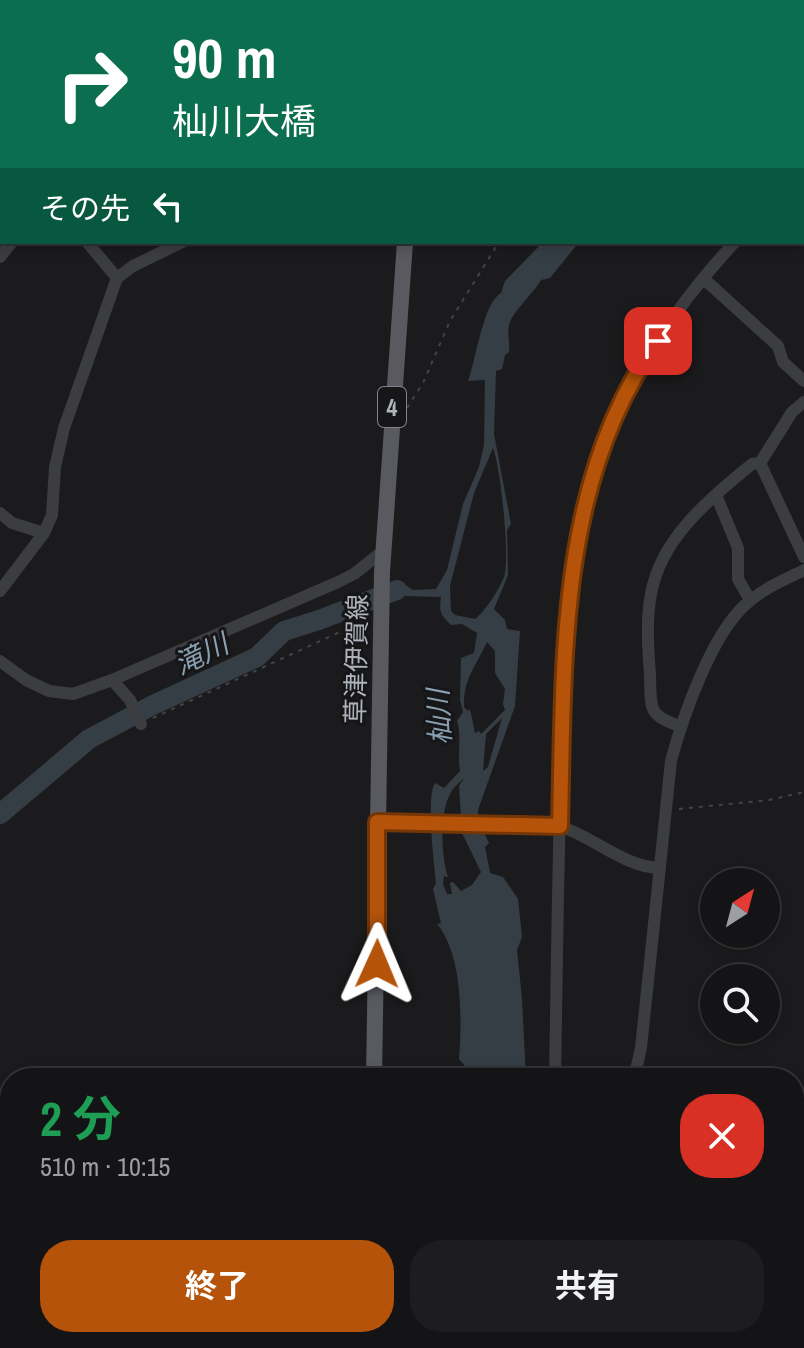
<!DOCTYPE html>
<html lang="ja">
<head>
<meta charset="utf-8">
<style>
	:root { --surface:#141416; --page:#1d1d1f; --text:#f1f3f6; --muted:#9d9ea1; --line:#333335; --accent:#b45309 }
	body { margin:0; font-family:"Archivo Narrow","Noto Sans JP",sans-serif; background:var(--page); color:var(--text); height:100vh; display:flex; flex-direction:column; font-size:30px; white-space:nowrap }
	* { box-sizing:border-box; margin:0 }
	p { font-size:26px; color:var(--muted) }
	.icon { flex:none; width:44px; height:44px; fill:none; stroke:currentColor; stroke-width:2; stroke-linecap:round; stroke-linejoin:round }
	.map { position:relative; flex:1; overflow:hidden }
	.details { position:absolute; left:0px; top:1068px; width:804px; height:280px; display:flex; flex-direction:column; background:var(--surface); border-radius:32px 32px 0 0; box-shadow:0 4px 12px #0003,0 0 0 2px var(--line) }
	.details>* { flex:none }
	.top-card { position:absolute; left:0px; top:0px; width:804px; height:244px; box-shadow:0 4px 12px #0003,0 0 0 2px var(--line); background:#0b6e4f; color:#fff; overflow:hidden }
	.needle { width:52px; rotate:36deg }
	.controls { position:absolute; left:700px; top:868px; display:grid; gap:16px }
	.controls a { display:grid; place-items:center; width:80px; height:80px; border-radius:50%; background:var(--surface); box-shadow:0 4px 12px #0003,0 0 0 2px var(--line); font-size:40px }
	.pin { position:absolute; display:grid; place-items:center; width:68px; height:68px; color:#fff; margin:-34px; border-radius:16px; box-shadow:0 4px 12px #0006 }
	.me { position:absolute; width:88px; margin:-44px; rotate:1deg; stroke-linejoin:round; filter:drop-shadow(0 0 6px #0008) }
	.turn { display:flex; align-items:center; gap:28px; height:168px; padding:0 40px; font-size:36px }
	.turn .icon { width:104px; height:104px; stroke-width:2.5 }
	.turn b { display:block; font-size:56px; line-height:68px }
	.then { display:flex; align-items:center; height:76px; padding:0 40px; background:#0003; gap:16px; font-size:30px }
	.round { display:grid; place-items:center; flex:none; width:84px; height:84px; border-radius:32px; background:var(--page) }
	.head { display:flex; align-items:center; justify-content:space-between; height:136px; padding:0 40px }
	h1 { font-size:48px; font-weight:700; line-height:60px; color:#1e9e55 }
	.primary-button { display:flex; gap:16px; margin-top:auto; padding:16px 40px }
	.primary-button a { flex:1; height:92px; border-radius:32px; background:var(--accent); color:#fff; font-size:32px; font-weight:700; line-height:92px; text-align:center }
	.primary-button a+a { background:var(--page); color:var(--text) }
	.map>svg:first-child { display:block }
</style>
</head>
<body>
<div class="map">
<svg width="804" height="1348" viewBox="0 0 804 1348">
	<rect width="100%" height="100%" fill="#1b1b1d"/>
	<!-- water -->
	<g fill="#363e45" fill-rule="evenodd">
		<path d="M543,242h36l-29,36 -9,2c-8,14 -28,31 -32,45 -2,8 1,18 0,27l-4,3 -3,14 -6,2 -2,63 17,90 -4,6 1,45 -14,34 11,11 2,9 13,2 -5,75 -37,104v10l11,23 -4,4 5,26 13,4 15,22 4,38 -5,13 5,49 4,79h-64l2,-13 -5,-6c3,-39 4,-104 -22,-135l4,-1 -8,-34 3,-6c-2,-19 -10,-87 -1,-100l9,5 16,-17c-3,-17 2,-36 -3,-50l6,-9 -3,-12 1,-42 13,-5 3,-20 -15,-9 -11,1c-11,-10 -12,-14 -10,-28l-35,-1 -8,-4 -28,12 5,-9 29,-11 9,6 23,-1 11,-19 16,-66 16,-37 5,-22 1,-65 -17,1c8,-21 15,-78 33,-88l4,-12zM493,448c8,20 16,104 12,125 -2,12 -22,41 -30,46l-20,-4 -4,-4 -1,-25 24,-93zM487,642l8,9v22l10,16 -2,15 2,6 -24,24 -2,-3 -4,2 -5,-24 -2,2 -4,-4c-1,-28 12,-41 23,-65zM502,718l-14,49 -5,4 3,-37zM464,778l-5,8 3,47 19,39 -9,13 -11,6 -8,-9 -3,1 2,11h-5l-4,-10 1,-8 4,1c-7,-21 -9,-65 3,-85 3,-5 9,-10 13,-14z"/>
		<path d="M438,1338h52l-2,10h-51z"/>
	</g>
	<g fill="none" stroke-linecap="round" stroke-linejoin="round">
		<!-- river -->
		<path stroke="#363e45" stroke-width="20" d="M0,814l89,-75 64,-34 104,-48 27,-26 35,-11 78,-30"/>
		<!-- path -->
		<g stroke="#424448" stroke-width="2" stroke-dasharray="4 6" stroke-linecap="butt">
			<path d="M677,2l4,-2"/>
			<path d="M724,2l2,-2"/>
			<path d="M0,104l2,4"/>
			<path d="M407,408l16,-25 27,-62 49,-79"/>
			<path d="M153,718l215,-99"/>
			<path d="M679,809l90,-9 35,-8"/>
		</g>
		<!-- minor -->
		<g stroke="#3c3d41" stroke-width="12">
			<path d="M802,179l2,-2"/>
			<path d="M87,242l30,36"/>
			<path d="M0,257l12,-15"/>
			<path d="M704,279l74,67 5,16 21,19"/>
			<path d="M760,463l44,94"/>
			<path d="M716,495l22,53v31l12,21"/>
			<path d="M0,513l12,10 32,10"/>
			<path d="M0,591l44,-58 8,-18 3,-48 9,-39 53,-150 16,-12 49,-24"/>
			<path d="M0,661l26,19 23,11 24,3 39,-14 226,-98 16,-8 29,-23"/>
			<path d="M112,680l18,20 11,24"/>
			<path d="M680,726c-33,-10 -29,-19 -30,-51 -2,-27 -4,-55 1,-81 10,-57 59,-95 101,-130l8,-1 32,-51 12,-10"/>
			<path d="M377,822l174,2c38,8 70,43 109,44"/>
			<path d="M555,1078c2,-113 3,-227 7,-340 4,-88 4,-181 32,-265 28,-86 79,-165 141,-231"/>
			<path d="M634,1078l7,-30 30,-287c12,-45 40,-125 74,-156 17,-16 39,-25 59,-35"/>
			<path d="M794,1193l10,5"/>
			<path d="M794,1299l10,-13"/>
			<path d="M594,1338v10"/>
			<path d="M765,1338l14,10"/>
			<path d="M552,1348l1,-10"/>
			<path d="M751,1348l9,-10"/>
		</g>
		<!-- major -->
		<g stroke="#595a60" stroke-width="16">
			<path d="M423,2v-2"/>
			<path d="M374,1078l8,-506 23,-330"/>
			<path d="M361,1338v10"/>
		</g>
	</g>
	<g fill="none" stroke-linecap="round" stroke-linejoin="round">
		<!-- route casing -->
		<g stroke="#753606" stroke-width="20">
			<path id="route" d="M377,964v-142l183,4c4,-163 -3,-347 98,-485"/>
		</g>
		<!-- route -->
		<use href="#route" stroke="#b45309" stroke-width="14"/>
	</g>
	<g text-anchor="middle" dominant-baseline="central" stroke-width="6" stroke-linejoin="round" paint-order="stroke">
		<!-- shield labels -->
		<rect fill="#161618" stroke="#81848a" stroke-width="2" x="378" y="387" width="28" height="40" rx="6"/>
		<g font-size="24" font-weight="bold" fill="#afb3bb">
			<text x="392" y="407">4</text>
		</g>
		<!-- street labels -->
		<g font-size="26" fill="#afb3bb" stroke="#161618">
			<text transform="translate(356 659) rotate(-89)">草津伊賀線</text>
		</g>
		<!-- water labels -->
		<g font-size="28" font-style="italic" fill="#8aa0b1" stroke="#161618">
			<text transform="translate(201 654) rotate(-26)">滝川</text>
			<text transform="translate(439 717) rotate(-93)">杣川</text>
		</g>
	</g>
</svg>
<div class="controls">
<a><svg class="needle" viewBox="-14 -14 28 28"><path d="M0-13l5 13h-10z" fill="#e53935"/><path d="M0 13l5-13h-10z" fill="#9d9ea1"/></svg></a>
<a><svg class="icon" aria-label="search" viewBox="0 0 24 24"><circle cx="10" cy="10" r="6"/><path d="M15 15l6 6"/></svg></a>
</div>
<div class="pin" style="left:658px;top:341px;background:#d93025"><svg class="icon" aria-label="arrive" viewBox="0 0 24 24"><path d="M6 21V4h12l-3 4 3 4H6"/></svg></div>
<svg class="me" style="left:377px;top:964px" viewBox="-20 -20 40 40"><path d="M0-17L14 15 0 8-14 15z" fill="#b45309" stroke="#fff" stroke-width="4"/></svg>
<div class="top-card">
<div class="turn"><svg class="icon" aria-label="right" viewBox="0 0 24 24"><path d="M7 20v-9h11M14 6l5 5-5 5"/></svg><div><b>90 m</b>杣川大橋</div></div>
<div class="then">その先<svg class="icon" aria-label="left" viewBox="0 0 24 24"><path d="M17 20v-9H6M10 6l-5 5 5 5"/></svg></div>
</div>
<section class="details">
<div class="head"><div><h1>2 分</h1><p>510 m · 10:15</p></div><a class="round" style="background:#d93025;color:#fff"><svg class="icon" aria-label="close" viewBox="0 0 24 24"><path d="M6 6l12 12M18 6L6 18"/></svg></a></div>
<div class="primary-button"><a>終了</a><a>共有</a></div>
</section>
</div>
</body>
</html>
